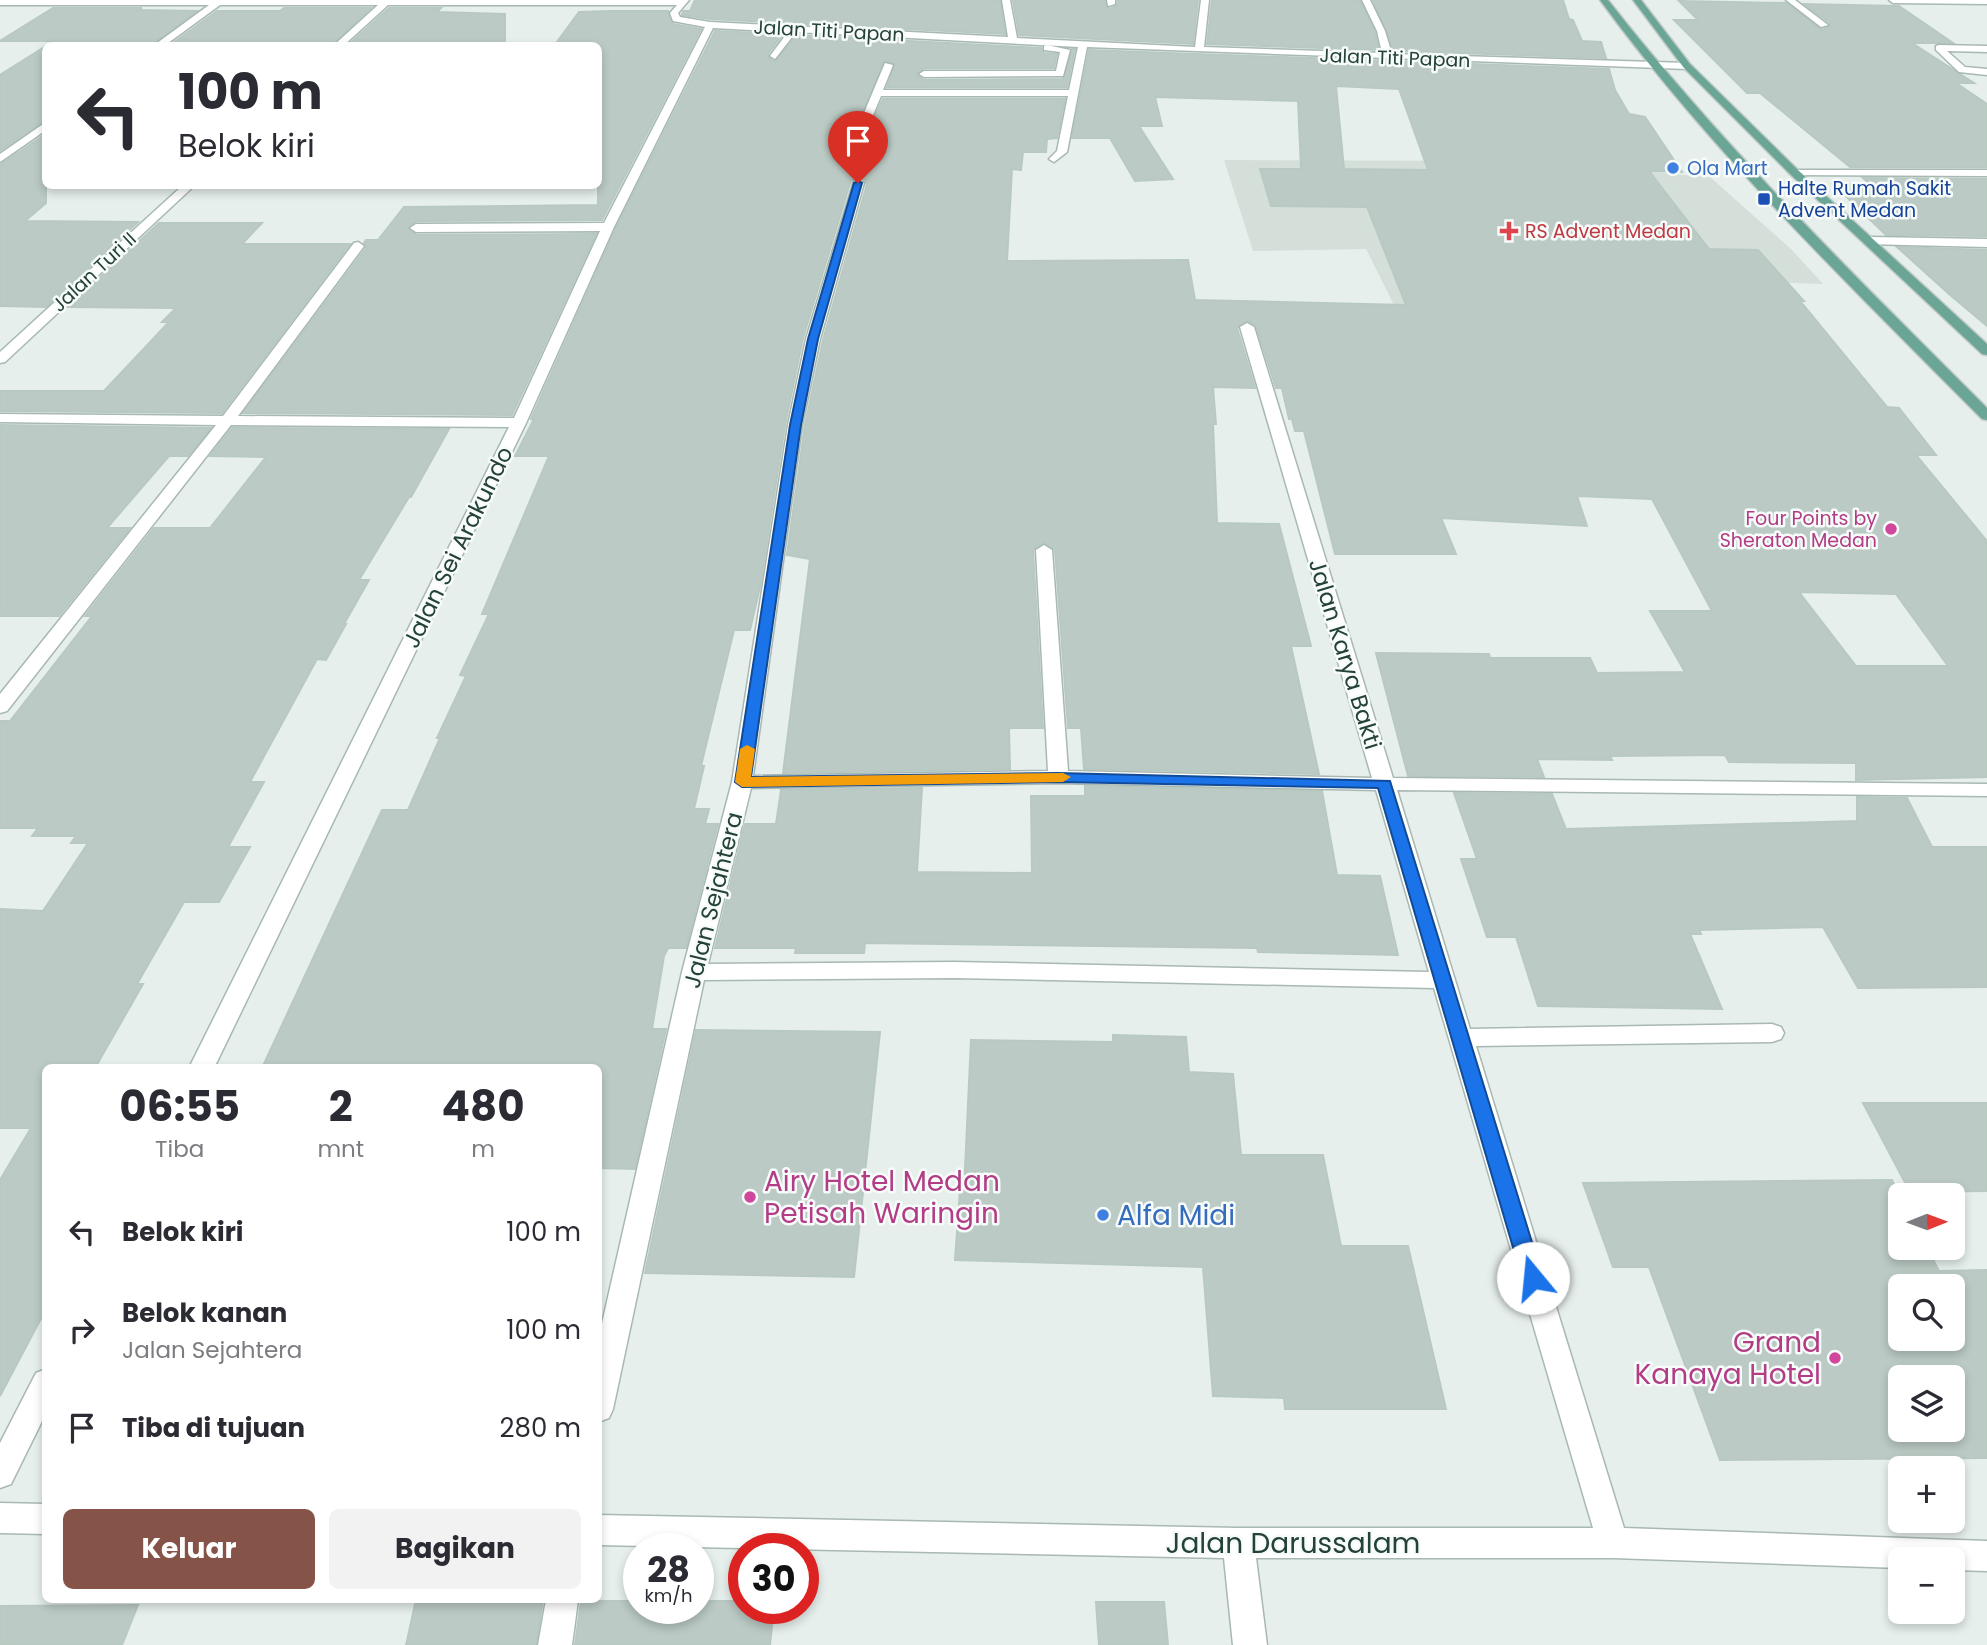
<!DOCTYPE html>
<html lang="id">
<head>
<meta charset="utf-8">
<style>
	:root { --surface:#fff; --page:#f2f2f3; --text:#2b2b33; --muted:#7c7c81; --accent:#855347 }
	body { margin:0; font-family:Poppins,sans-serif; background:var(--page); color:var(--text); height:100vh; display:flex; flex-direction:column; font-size:26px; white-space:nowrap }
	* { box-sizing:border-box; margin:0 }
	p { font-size:23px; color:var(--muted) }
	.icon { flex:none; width:38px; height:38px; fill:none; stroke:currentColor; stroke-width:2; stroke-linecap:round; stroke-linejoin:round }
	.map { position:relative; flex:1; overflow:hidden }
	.details { position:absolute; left:42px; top:1064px; width:560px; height:539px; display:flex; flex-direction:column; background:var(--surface); border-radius:10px; box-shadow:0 4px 10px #0003 }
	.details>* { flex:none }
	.guide { position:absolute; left:42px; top:42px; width:560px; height:147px; border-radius:10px; box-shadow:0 4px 10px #0003; background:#fff; color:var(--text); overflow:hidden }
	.needle { width:46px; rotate:89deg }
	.fabs { position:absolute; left:1888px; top:1183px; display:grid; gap:14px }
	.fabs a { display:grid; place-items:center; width:77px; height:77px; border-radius:10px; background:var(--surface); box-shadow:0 4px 10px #0003; font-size:35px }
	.speed { position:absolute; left:623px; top:1533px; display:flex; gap:14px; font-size:35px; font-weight:700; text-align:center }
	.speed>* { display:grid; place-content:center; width:91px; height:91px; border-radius:50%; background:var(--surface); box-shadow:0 4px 10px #0003; line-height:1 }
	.speed small { font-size:18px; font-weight:400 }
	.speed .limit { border:10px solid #d22; background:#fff; color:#111 }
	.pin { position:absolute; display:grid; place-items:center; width:60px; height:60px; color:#fff; margin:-72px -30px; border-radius:50% 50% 50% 0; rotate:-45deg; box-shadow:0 0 7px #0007 }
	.pin .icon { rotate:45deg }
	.me { position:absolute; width:77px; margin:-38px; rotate:343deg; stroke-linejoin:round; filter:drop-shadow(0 0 5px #0008) }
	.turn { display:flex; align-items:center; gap:24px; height:147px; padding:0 21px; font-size:32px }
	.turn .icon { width:91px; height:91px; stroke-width:2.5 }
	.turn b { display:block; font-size:49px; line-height:60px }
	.eta { display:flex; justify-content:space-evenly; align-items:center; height:119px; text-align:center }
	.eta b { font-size:42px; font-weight:700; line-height:49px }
	.button { display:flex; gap:14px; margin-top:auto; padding:14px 21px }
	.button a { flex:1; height:80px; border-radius:10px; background:var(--accent); color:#fff; font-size:28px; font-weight:700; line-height:80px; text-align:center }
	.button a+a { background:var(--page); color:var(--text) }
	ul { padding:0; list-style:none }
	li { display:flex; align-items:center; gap:21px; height:98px; padding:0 21px }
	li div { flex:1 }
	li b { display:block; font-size:26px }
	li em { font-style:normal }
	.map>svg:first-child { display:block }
</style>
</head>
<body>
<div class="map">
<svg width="1987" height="1645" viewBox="0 0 1987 1645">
	<rect width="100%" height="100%" fill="#e6efeb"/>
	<!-- built -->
	<path fill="#d4dfda" d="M1224,160l288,1 198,16 82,73 31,34 -216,-7 23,33 -236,-5 -28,-56 -113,2z"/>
	<!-- building -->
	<g fill="#bbcac4" stroke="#b8c9c2" stroke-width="2" fill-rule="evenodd">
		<path d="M695,0h305l5,34 -295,-15 -28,-4 1,-4h7z"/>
		<path d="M1013,0h92l4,9 8,-3 1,-6h80l-5,44 -174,-9z"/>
		<path d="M1212,0h148l15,32 4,18 -172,-6z"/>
		<path d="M1373,0h190l6,19 4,1 9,21 19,1 5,16 -212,-7z"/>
		<path d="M1679,1l107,2 36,27 8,-4v-3l-26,-19 95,2 54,37h-41l62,40h-18l31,21v63h-137l-90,-74h-13l-73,-73h24z"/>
		<path d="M53,8h89l-5,2 60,1 -46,35h-104l6,-5h-53z"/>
		<path d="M284,8h87l-40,38h-162l48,-35h63z"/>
		<path d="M389,8h52l-4,4 68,2v32h-158z"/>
		<path d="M610,11h58l5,13 28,5 -99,191 -186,1 -8,6 8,8 180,-1 -84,181 -269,-2 123,-165 -2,-5 2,-3h12l26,-33 194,-2v-159h-44l25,-34z"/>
		<path d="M715,31l68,3 -15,20 1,4 6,4 22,-27 244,13 3,5 13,1 -3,14h-130l-7,7 7,5 139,-1 9,-30h3l-8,38h-180l8,-23 -11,-3 -22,53 12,3 9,-18h182l-8,39 -10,1 -1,13h-23l-2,18 -9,-1 -5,92 181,-1 7,40 211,5 -39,-98 -96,-1 -11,-37h41l-3,-68 -143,-4 7,29h-23l34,53 -38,2 -25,-43h-38l17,-88 520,19 6,21 14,24 16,3 37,55 -33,-1 60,78 49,1 46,51h-4l87,106 12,1 37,47h-20l71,86v236l-131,3v-17l-127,-1 -4,-7 -115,1 2,4 -75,-1 7,18 -136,-1 -32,-123 113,1 1,4h100l7,15 88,-1 -35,-61h62l-60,-112 -75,-3 10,30 -146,-8 15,36h-121l-31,-123h-9l-3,-12h-3l-7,-31h-6l-20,-62 -8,-5 -11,7 18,60 -42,-1 3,37h-3l4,99 62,1 32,122h-20l28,128 -235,-5 -3,-41h-13l-13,-178 -10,-7 -12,7 10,178h-34l1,41 -227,4 27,-214 -23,-4 18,-130 18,-85 44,-156 -2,-4 -10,-2 -4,2 -48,158 -18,87 -25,162 -10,43h-16l-33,136h3l-10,43h15l-4,15h13l-32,124h-18l-4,8 -12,73h14l-31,140 -37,-1v-100h-336l120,-258h26l32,-72h-3l29,-62 -6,-1 29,-61h-7l67,-158h-34l19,-37h-3l85,-191zM1336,86l63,3 29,81 -84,-1zM1799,592l97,2 52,72h-92z"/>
		<path d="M46,46v74l-46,31v-76z"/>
		<path d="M46,134v69l-21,18 113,1 -92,85 -46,-1v-141z"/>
		<path d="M1863,178l124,1v57l-101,-1 -53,-51h37z"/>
		<path d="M159,223h103l-20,21h108l-128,169 -222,-2v-20h104l65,-69h-7l14,-14 -108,-1z"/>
		<path d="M1897,247l90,3v76l-38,-32z"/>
		<path d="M0,425l211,3 -23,28h-19l-62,72h23l-71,88h-59z"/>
		<path d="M232,428l217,1 -38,68h-2l-50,83h10l-25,44h2l-20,36 -9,-1 -67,123h14l-36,65h22l-31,55h-35l-47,82h6l-48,84h-49v241l-46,87v-216l31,-52h-31v-219l43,2 45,-68h-17l5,-7h-44l6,-8h-38v-107h10l82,-105h-7l69,-88h56l56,-71 -56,-1z"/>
		<path d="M1085,786l237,5 15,84 43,1 18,79 -140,-3 -1,-4 -392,-5 -1,10h-69l1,-5h-81l30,-124h31l5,-34 141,-2 -5,84 115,1 -1,-77h54z"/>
		<path d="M1454,793l98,1 14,35 291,-8v-24l50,1 25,49h55v140l-129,1 -35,-61 -124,3 2,4h-11l32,75 -184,-3 -22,-69h-29l-26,-78h16z"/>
		<path d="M696,1030l184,2 -26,245 -209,-4z"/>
		<path d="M1113,1035l73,2 3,35 44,2 8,81h82l18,91h67l38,163h-161l-1,-11 -71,-2 -10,-129 -248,-7 5,-70h4l7,-150 142,2z"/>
		<path d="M1863,1103h124v88l-77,1z"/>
		<path d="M1892,1180l8,17v51h27l12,23 48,-1v188l-267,2 -71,-193h-36l-30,-84zM1900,1286h53v53h-53zM1900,1377h53v53h-53z"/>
		<path d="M416,1600h127l-7,45h-130z"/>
		<path d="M581,1601h58v7h59v-7h46v7h30l-4,37h-195z"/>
		<path d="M1096,1602h68l4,43h-69z"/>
		<path d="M138,1605l-16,40h-122v-39z"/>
	</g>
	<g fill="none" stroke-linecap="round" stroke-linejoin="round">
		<!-- minor casing -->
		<g stroke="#a8b8b2" stroke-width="3">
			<g id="minor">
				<path d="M0,0h689l-11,13 2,4 30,5 298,15 -6,-37h8l7,38 178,9 6,-47h8l-5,47 178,6 -5,-22 -15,-31h8l15,31 7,23 295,9 5,3 -5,3 -600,-22 -20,105 -13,10 -5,-3 8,-8 11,-55h-187l-8,19 -9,-2 21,-50 8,2 -10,25h186l9,-43 -282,-15 -21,27 -5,-3 18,-24 -75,-4 -99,199 -88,196 -312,645h-25l320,-641 -278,-2 -224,286 -7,2v-19l216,-269 -216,-3v-8l223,2 131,-173 4,-1 6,4 -126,170 276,2 86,-187 -184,1 -6,-4 6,-4 188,-1 101,-196 -32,-6 -3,-8 7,-8h-289l-45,41h-10l45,-41h-158l-56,41h-11l56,-41h-209z"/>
				<path d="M1107,0h8v4l-7,2z"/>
				<path d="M1786,0h9l33,25 -7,2z"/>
				<path d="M1889,0h98v4l-94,-1z"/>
				<path d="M1047,45l23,5 -7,26 -139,1 -5,-3 5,-3h132l4,-19 -16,-2v-4z"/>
				<path d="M1939,45l48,1v6l-40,-1 18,16 22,2v6l-28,-3 -23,-22v-4z"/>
				<path d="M46,122v8l-46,32v-8z"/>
				<path d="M1795,170h192v6l-196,-1 -2,-2z"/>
				<path d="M854,181l10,2 -44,156 -18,86 -49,351 295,-5 -12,-221 8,-5 8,5 16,221 304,7 -132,-451 7,-4 7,4 139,451 594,6v12l-590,-6 73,239 302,-5 9,3 3,6 -3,6 -9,3 -296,4 148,482 363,13v30l-34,-1v-11h-53v9l-287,-10h-357l11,87h-34l-9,-87 -626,-13v-30l640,13h355l-159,-540 -480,-10 -250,2 -91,429 -4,9 -11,4v-81l84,-369 50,-190 56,-357 18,-86zM1058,783l318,7 53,182 -475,-10 -246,2 43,-176z"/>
				<path d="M182,186h12l-189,176 -5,1v-11z"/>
				<path d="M1870,237l117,2v8l-121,-3v-6z"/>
				<path d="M46,1369v44l-35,71 -11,4v-45l36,-70z"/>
				<path d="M0,1503l46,1v30l-46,-1z"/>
				<path d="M546,1600h32l-6,45h-34z"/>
			</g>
		</g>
		<!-- primary casing -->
		<g stroke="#c2cac8" stroke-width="3">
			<g id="primary">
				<path d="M1600,0h8c115,147 247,276 379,408v12l-5,-1c-133,-134 -270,-266 -382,-419z"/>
				<path d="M1633,0h8l49,64 109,107 188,173v11l-5,-1 -191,-179 -107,-107z"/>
			</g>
		</g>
		<!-- minor -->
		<use href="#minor" fill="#fff" fill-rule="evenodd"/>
		<!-- primary -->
		<use href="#primary" fill="#6aa596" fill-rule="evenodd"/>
	</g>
	<!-- route -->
	<path fill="#1a73e8" stroke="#114b97" stroke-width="2" d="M858,181l4,2 -44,156 -17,86 -50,352 307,-4 332,8 153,497 -3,6 -7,2 -8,-2 -3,-6 -144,-490 -320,-6 -316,5 -7,-5 55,-357 18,-86 46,-156z"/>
	<!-- slow -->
	<path fill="#f59e0b" d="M747,745l8,4 -4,28 312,-4 8,4 -8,5 -321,5 -7,-5 5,-33z"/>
	<!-- markers -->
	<g fill="#3f7fe0" stroke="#f7fbf9" stroke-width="2.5">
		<circle cx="1673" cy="168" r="7"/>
		<circle cx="1103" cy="1215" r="7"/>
	</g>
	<rect fill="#1a4fb4" stroke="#f7fbf9" stroke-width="2.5" x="1757" y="192" width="14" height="14" rx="3.5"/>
	<path fill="#e0444e" stroke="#f7fbf9" stroke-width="2.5" d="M1505.5 220.5h7v7h7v7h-7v7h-7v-7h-7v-7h7z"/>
	<g fill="#d1479c" stroke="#f7fbf9" stroke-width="2.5">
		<circle cx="1891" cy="529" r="7"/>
		<circle cx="750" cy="1197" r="7"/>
		<circle cx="1835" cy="1358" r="7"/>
	</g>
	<g text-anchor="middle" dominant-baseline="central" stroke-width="5" stroke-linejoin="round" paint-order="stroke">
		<!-- far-street labels -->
		<g font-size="19" fill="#24423a" stroke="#f7fbf9">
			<text transform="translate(829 31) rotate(3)">Jalan Titi Papan</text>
			<text transform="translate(1395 58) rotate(2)">Jalan Titi Papan</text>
			<text transform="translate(94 272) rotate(-43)">Jalan Turi II</text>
		</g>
		<!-- far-shop labels -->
		<g font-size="19" fill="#366cbe" stroke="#f7fbf9" text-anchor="start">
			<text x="1687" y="168">Ola Mart</text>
		</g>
		<!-- far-transit labels -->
		<g font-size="19" fill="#164399" stroke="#f7fbf9" text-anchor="start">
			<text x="1778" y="188">Halte Rumah Sakit<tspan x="1778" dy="22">Advent Medan</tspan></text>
		</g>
		<!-- far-health labels -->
		<g font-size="19" fill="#be3a42" stroke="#f7fbf9" text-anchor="start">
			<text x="1525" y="231">RS Advent Medan</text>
		</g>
		<!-- far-hotel labels -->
		<g font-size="19" fill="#b23c85" stroke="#f7fbf9" text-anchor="end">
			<text x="1877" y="518">Four Points by<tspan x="1877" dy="22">Sheraton Medan</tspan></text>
		</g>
		<!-- street labels -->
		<g font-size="23" fill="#24423a" stroke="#f7fbf9">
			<text transform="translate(458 547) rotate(-64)">Jalan Sei Arakundo</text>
			<text transform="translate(1345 654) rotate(73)">Jalan Karya Bakti</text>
			<text transform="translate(713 900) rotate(-76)">Jalan Sejahtera</text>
		</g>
		<!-- near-hotel labels -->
		<g font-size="28" fill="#b23c85" stroke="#f7fbf9" text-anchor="start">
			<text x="764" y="1181">Airy Hotel Medan<tspan x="764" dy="32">Petisah Waringin</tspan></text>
			<text x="1821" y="1342" text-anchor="end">Grand<tspan x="1821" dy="32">Kanaya Hotel</tspan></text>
		</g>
		<!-- near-shop labels -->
		<g font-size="28" fill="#366cbe" stroke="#f7fbf9" text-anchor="start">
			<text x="1117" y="1215">Alfa Midi</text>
		</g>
		<!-- near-street labels -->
		<g font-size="28" fill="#24423a" stroke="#f7fbf9">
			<text x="1293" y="1543">Jalan Darussalam</text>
		</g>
	</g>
</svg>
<div class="fabs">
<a><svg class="needle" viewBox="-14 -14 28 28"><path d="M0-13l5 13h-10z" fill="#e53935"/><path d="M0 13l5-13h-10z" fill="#7c7c81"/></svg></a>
<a><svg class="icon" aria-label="search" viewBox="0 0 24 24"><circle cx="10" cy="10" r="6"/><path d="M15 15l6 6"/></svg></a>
<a><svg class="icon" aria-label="layers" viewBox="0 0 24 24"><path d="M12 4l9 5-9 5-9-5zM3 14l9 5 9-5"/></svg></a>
<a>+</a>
<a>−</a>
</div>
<div class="speed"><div>28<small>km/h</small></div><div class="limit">30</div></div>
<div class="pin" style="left:858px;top:183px;background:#d93025"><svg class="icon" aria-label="arrive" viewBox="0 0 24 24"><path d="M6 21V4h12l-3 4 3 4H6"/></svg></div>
<svg class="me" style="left:1533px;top:1278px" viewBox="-20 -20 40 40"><circle r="19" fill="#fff"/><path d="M0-13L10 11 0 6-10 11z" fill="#1a73e8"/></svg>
<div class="guide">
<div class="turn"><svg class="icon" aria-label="left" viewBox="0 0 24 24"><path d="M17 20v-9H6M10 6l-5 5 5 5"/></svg><div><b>100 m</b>Belok kiri</div></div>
</div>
<section class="details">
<div class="eta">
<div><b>06:55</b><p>Tiba</p></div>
<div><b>2</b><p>mnt</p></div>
<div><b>480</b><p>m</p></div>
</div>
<ul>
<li><svg class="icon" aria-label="left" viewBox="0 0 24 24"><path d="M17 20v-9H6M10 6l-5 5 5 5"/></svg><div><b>Belok kiri</b></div><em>100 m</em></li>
<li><svg class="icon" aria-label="right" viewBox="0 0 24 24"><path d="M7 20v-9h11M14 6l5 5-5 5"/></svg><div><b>Belok kanan</b><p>Jalan Sejahtera</p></div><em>100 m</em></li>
<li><svg class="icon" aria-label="arrive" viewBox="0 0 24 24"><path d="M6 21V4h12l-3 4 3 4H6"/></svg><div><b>Tiba di tujuan</b></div><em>280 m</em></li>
</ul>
<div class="button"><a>Keluar</a><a>Bagikan</a></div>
</section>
</div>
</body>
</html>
